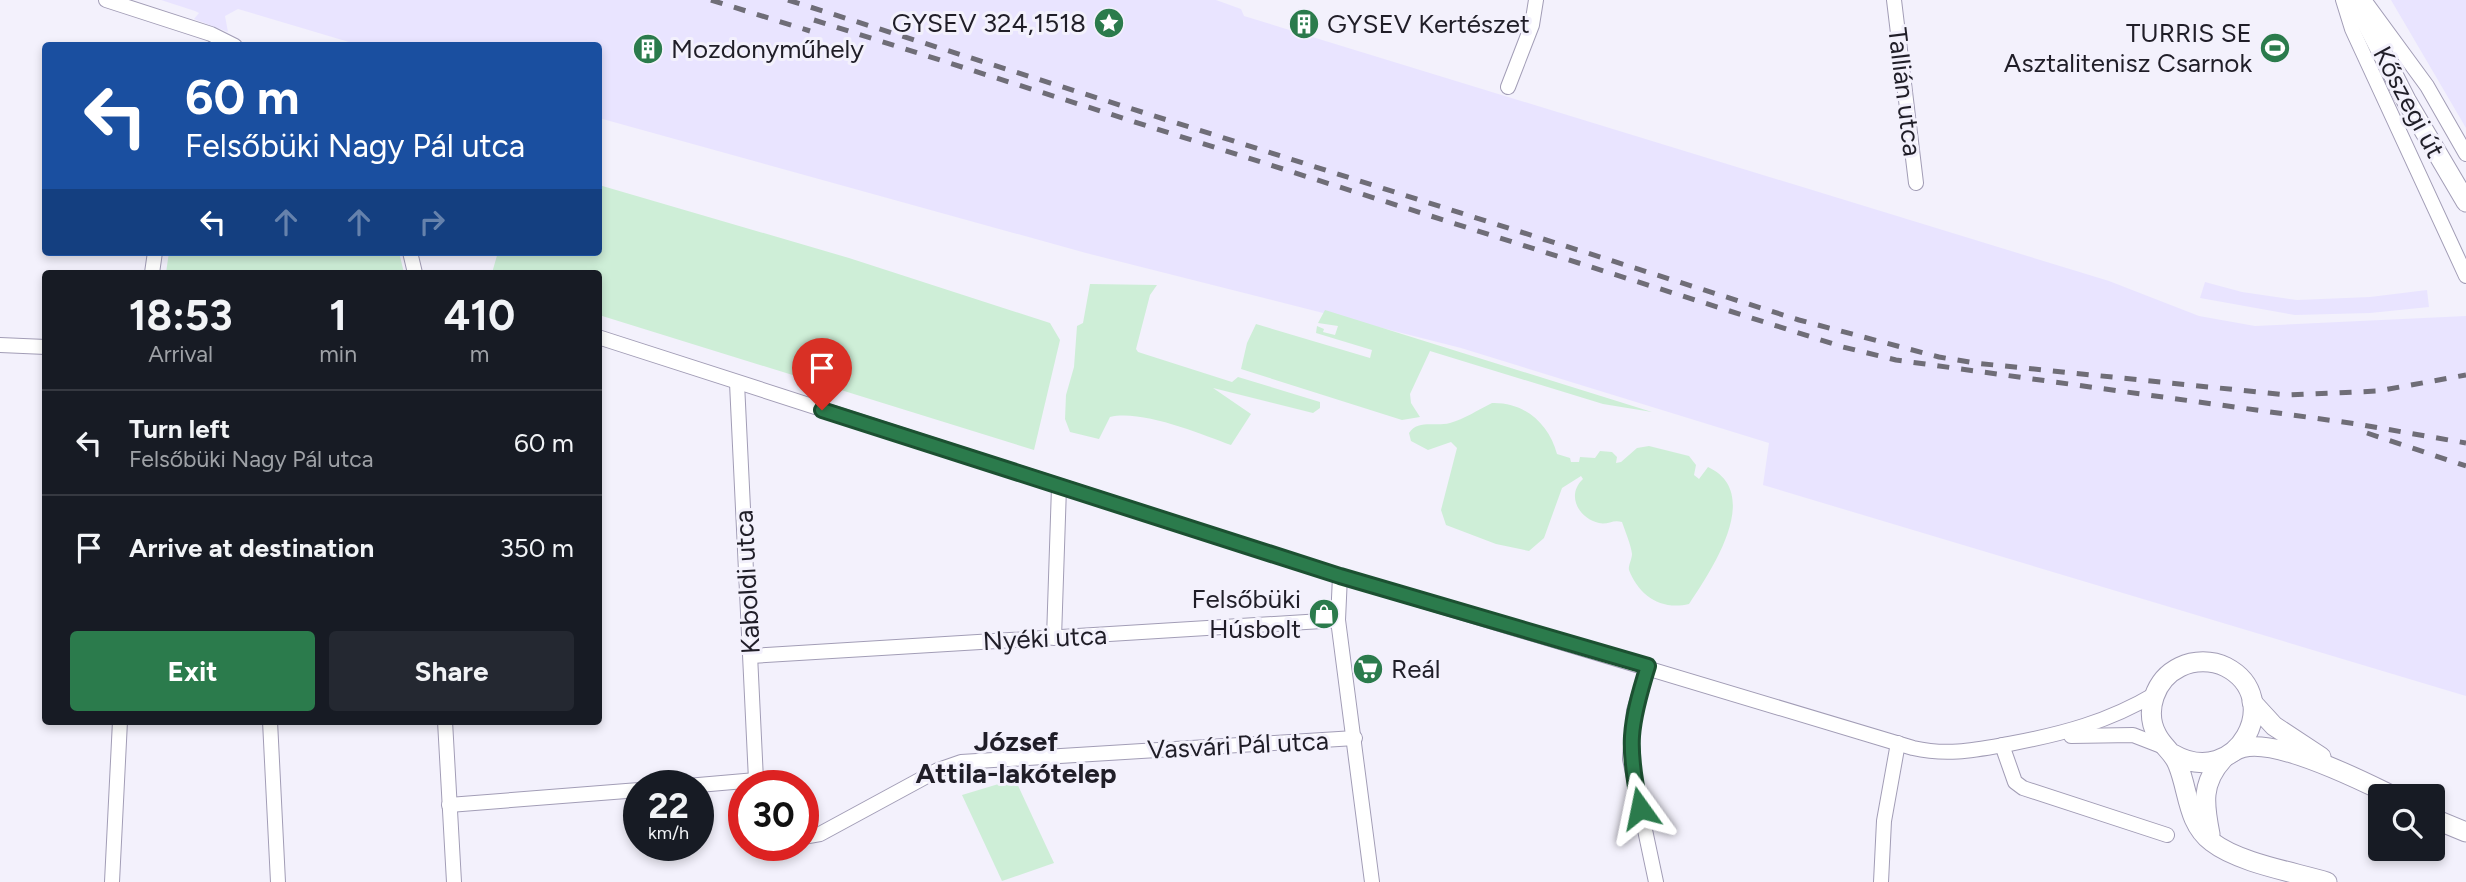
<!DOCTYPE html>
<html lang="en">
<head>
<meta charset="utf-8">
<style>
	:root { --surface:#171b24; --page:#242831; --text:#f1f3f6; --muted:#9ea1a6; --line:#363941; --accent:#2b7b4c }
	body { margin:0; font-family:Figtree,sans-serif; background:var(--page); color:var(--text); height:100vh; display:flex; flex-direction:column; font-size:26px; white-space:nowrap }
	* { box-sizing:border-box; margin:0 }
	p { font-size:23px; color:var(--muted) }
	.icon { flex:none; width:38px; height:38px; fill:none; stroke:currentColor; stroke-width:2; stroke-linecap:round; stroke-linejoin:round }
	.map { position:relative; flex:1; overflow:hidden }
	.panel { position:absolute; left:42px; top:270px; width:560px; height:455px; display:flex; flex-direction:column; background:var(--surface); border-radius:7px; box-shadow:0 4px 10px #0003 }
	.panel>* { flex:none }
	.guide { position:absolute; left:42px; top:42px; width:560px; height:214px; border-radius:7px; box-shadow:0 4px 10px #0003; background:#1a4fa0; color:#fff; overflow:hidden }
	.controls { position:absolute; left:2368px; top:784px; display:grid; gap:14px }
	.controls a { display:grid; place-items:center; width:77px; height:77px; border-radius:7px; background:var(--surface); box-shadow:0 4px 10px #0003; font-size:35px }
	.speed { position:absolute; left:623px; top:770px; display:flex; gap:14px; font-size:35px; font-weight:700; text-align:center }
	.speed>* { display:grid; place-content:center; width:91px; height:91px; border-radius:50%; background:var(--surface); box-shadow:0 4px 10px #0003; line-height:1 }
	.speed small { font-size:18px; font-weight:400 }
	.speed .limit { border:10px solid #d22; background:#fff; color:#111 }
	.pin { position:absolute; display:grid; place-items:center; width:60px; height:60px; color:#fff; margin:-72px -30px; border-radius:50% 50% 50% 0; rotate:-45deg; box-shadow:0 0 7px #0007 }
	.pin .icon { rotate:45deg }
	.me { position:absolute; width:77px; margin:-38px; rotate:348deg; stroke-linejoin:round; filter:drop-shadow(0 0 5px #0008) }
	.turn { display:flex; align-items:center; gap:24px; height:147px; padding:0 28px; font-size:32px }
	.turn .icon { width:91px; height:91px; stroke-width:2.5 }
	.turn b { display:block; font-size:49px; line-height:60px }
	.lanes { display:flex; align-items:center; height:66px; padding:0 28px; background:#0003; justify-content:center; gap:35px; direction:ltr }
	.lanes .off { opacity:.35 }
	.eta { display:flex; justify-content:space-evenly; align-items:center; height:119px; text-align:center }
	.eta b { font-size:42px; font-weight:700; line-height:49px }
	.cta { display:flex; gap:14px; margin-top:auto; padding:14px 28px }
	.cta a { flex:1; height:80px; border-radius:7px; background:var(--accent); color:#fff; font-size:28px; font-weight:700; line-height:80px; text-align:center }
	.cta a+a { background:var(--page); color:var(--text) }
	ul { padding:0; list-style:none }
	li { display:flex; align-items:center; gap:21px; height:105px; padding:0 28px; border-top:2px solid var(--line) }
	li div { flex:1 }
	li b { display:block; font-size:26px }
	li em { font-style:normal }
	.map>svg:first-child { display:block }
</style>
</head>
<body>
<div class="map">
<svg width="2466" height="882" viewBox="0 0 2466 882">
	<rect width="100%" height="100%" fill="#f3f1fc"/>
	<!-- built -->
	<g fill="#e9e4ff">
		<path d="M161,0h1055l25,9 3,7 865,265 90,35 56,10 211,-10v380l-703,-211 6,-42 -308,-95 -375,-95 -487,-135 -1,-72 -239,-1 -121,-36 -13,7 3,16 -34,-13 5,-6 -4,-2z"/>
		<path d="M2391,0h75v128l-31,-53z"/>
		<path d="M2205,282l37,10 55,8 73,-3 57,-7 2,17 -59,6 -75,2 -95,-17z"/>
	</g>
	<!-- green -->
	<g fill="#ceeed7">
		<path d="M599,185l250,73 201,65 10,17 -26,110 -435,-135 -1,-42h-106l6,-21h100z"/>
		<path d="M169,252h230l5,21h-238z"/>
		<path d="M1090,284l67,1 -7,10 -14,54 2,3 94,30 6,-5 82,25v6l-7,5 -100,-25 38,26 -20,31c-30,-11 -90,-36 -121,-28l-11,22 -29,-7 -5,-13 1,-24 8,-28 3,-41 6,-3z"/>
		<path d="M1325,310l327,102 -49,-8 -173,-53 -20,43 1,9 9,14 -18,3 -161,-51 6,-26 9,-19 114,34 2,-8 -56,-17 1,-7 7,3 -1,3 12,3 3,-9 -20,-3z"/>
		<path d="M1492,403c33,-1 57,21 65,51l13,4 1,4h8l1,-5 15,1 5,-7 12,1 5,5 -1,6 5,-1 16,-14 12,-2 40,10 7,9 -2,10 5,4 9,-12c56,26 3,104 -19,137 -29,7 -51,-10 -60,-34 -1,-4 3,-11 3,-16 -1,-9 -7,-23 -10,-32 -9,-3 -14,3 -23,1 -21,-5 -33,-28 -16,-44l-2,-3 -19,12 -18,50 -15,13 -33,-7 -50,-19 -5,-15 16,-62 -6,-6 -23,8 -17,-9 -2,-8c9,-14 26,-6 41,-10 14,-4 28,-13 42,-20z"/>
		<path d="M1015,779l39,84 -52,18 -40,-86z"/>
	</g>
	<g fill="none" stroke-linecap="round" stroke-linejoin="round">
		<!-- minor casing -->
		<g stroke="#a29db6" stroke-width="16">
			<g id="minor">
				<path d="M106,0l105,34 24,12"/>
				<path d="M1894,0l22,183"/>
				<path d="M2343,0l9,29 114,247"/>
				<path d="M2364,0l63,86 39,68"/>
				<path d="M1508,87l24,-62 4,-25"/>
				<path d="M410,252l5,21"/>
				<path d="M152,273l3,-21"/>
				<path d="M598,337l742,239 573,172c35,8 62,2 96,-4 53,-10 99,-22 146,-50"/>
				<path d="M0,345l46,2"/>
				<path d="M737,383l19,397"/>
				<path d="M1340,576l-2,44 34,262"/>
				<path d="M1054,638l5,-151"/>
				<path d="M751,656l587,-36"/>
				<path d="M1648,666l-14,45 -4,48 26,123"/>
				<path d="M270,721l8,161"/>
				<path d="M445,721l9,161"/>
				<path d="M2071,736l62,-1 31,12"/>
				<path d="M2002,745l13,37 8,6 144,47"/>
				<path d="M687,786l69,-6 1,6"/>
				<path d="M449,805l190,-15"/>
				<path d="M803,837l17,-3 118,-64 23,-8 394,-24"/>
				<path d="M112,882l8,-161"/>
				<path d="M1881,882l3,-61 14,-78"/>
			</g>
		</g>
		<!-- secondary casing -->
		<g stroke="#a29db6" stroke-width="21">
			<g id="secondary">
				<path d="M2355,0l51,100 60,102"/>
				<path d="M2252,702l22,24 47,31"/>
				<path d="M2233,752c31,-22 129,29 160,44"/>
				<path d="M2173,754c64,37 113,-56 53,-87 -14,-7 -32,-7 -46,0 -25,12 -36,44 -23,68 6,12 17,18 21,30 11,27 9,58 34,77 27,21 82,30 115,40"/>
				<path d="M2432,818l34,14"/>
				<path d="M2210,834c-6,-30 -9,-51 13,-75"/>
			</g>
		</g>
		<!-- minor -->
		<use href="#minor" stroke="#fff" stroke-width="14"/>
		<!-- secondary -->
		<use href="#secondary" stroke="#fff" stroke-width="19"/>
		<!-- rail -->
		<g stroke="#6f6d77" stroke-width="5" stroke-dasharray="12 12" stroke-linecap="butt">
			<path d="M711,0l99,31"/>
			<path d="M788,0l1011,320 140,37 36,6 312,32 91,-4 88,-16"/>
			<path d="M814,20l1029,327 53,13 461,64 109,19"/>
			<path d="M2367,433l99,33"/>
		</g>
	</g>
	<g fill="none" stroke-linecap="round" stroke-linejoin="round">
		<!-- route casing -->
		<g stroke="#1c5031" stroke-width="18">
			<path id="route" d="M822,410l518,166 308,90c-19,61 -21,79 -8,142"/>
		</g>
		<!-- route -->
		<use href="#route" stroke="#2b7b4c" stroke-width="12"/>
	</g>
	<!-- icons -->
	<defs>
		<g id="sight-disc" transform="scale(1.575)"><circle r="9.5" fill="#2b7b4c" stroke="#f3f1fc"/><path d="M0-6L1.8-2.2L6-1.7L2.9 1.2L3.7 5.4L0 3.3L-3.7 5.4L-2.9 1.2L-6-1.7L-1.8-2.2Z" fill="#fff"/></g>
		<g id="building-disc" transform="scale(1.575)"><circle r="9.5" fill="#2b7b4c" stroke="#f3f1fc"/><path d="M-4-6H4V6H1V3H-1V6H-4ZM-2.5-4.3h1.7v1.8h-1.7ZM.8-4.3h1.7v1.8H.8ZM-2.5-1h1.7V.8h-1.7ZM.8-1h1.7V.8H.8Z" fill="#fff"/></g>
		<g id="stadium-disc" transform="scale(1.575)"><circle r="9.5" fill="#2b7b4c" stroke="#f3f1fc"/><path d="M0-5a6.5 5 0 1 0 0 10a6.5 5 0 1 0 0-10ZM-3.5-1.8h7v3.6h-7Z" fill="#fff"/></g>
		<g id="shop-disc" transform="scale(1.575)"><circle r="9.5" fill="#2b7b4c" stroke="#f3f1fc"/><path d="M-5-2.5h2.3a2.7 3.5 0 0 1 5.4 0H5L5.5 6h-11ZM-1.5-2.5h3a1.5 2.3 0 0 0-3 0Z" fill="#fff"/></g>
		<g id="supermarket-disc" transform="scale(1.575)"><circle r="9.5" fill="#2b7b4c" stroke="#f3f1fc"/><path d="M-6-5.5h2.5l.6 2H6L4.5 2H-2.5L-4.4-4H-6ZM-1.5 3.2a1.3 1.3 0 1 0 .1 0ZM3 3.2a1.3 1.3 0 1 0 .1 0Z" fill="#fff"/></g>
	</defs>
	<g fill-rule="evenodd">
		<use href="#sight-disc" x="1109" y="23"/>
		<use href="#building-disc" x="1304" y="24"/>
		<use href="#stadium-disc" x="2275" y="48"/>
		<use href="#building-disc" x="648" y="49"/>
		<use href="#shop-disc" x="1324" y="614"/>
		<use href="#supermarket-disc" x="1368" y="669"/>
	</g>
	<g text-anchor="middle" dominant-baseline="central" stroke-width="6" stroke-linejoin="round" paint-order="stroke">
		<!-- poi labels -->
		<g font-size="26" fill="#201e28" stroke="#f3f1fc" text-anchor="end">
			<text x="1086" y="23">GYSEV 324,1518</text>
			<text x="1327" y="24" text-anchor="start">GYSEV Kertészet</text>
			<text x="2252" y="33">TURRIS SE<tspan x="2252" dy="30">Asztalitenisz Csarnok</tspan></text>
			<text x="671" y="49" text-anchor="start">Mozdonyműhely</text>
			<text x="1301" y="599">Felsőbüki<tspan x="1301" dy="30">Húsbolt</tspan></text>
			<text x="1391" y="669" text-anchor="start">Reál</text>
		</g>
		<!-- street labels -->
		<g font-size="26" fill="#201e28" stroke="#f3f1fc">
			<text transform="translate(1905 92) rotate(83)">Tallián utca</text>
			<text transform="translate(2409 102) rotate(62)">Kőszegi út</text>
			<text transform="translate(747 582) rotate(-93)">Kaboldi utca</text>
			<text transform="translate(1045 638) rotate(-3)">Nyéki utca</text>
			<text transform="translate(1238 745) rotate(-3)">Vasvári Pál utca</text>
		</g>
		<!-- neighbourhood labels -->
		<g font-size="28" font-weight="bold" fill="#201e28" stroke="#f3f1fc">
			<text x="1016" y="741">József<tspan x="1016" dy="32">Attila-lakótelep</tspan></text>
		</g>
	</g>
</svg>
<div class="controls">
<a><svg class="icon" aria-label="search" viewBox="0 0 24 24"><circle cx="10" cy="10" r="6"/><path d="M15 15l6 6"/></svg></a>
</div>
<div class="speed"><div>22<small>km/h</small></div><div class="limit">30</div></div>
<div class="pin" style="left:822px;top:410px;background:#d93025"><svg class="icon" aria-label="arrive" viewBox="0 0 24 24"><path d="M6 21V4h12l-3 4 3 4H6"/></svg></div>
<svg class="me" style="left:1640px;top:808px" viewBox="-20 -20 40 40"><path d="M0-17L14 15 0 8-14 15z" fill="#2b7b4c" stroke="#fff" stroke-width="4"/></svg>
<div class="guide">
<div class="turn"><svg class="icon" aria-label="left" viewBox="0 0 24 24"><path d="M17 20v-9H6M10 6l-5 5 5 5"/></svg><div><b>60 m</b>Felsőbüki Nagy Pál utca</div></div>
<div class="lanes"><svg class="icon" aria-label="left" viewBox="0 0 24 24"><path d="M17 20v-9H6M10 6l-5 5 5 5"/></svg><svg class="icon off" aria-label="ahead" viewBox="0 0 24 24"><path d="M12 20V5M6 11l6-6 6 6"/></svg><svg class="icon off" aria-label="ahead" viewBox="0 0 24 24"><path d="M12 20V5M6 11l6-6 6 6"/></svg><svg class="icon off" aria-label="right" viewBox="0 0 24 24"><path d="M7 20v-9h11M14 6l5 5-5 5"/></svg></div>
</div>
<section class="panel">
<div class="eta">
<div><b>18:53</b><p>Arrival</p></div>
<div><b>1</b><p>min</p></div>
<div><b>410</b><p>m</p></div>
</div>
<ul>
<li><svg class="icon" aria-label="left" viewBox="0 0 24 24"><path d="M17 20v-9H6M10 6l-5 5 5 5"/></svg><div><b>Turn left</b><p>Felsőbüki Nagy Pál utca</p></div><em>60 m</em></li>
<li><svg class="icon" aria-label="arrive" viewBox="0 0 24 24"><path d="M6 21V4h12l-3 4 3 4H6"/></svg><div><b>Arrive at destination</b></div><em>350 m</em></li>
</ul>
<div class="cta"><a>Exit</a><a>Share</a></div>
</section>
</div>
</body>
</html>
